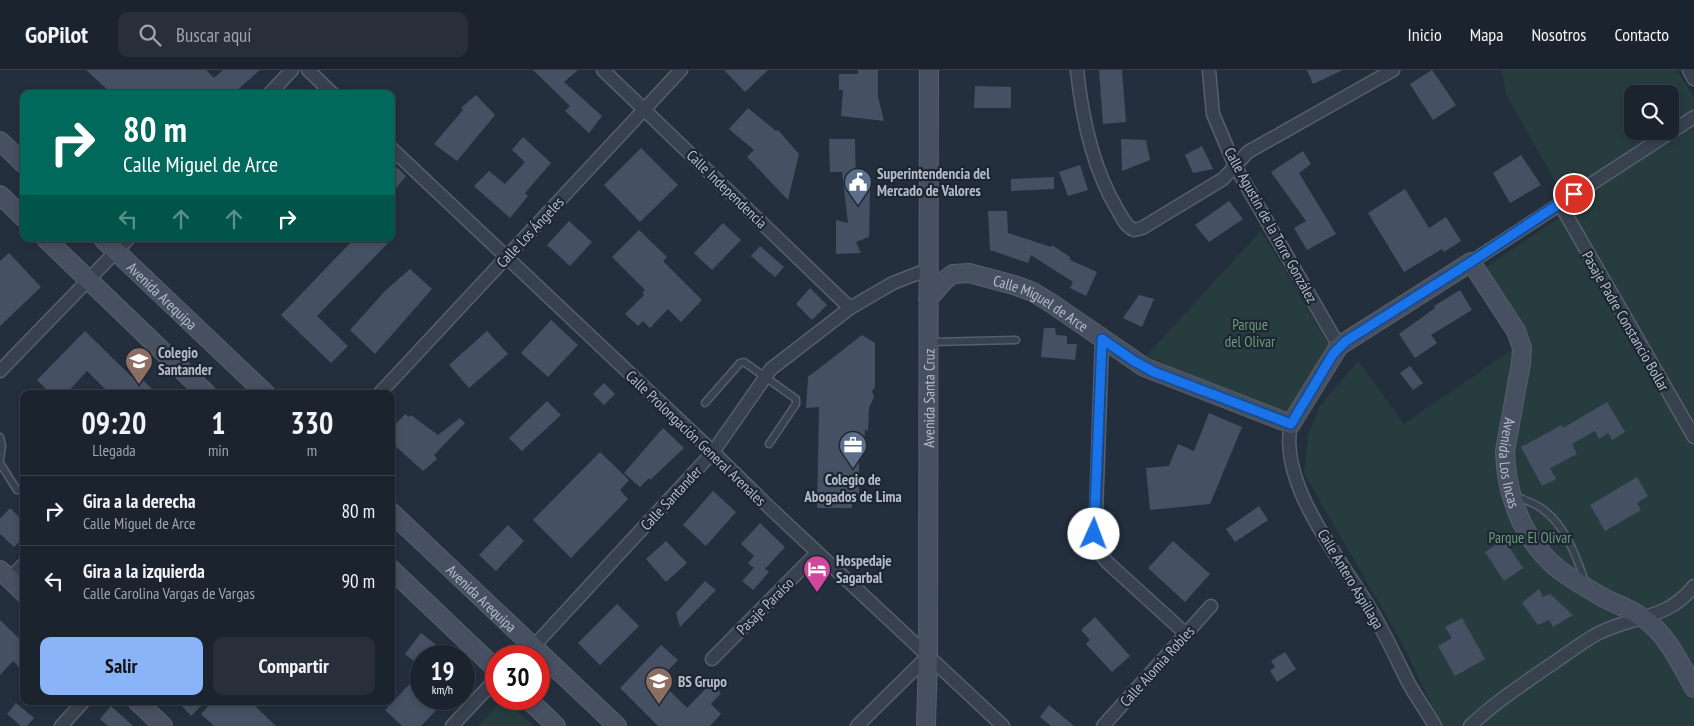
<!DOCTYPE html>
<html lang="es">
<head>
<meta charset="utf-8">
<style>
	:root { --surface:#1b232e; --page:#282f3a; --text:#f1f3f6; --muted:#a0a4aa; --line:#39404a; --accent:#8ab4f8 }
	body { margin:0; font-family:"PT Sans Narrow",sans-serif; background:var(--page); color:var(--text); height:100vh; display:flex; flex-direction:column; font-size:19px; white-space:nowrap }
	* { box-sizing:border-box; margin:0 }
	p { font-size:16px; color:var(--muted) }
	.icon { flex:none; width:28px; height:28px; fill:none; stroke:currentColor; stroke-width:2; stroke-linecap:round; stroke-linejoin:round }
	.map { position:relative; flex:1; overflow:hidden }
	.details { position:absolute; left:20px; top:320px; width:375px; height:315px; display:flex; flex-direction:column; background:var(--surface); border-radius:10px; box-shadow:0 2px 8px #0003,0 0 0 1px var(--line) }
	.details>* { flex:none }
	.hud { position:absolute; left:20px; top:20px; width:375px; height:152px; border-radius:10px; box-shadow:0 2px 8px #0003,0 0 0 1px var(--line); background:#00695c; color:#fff; overflow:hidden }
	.tools { position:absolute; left:1624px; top:15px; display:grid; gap:10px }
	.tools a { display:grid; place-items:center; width:55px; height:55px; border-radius:10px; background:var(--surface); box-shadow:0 2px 8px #0003,0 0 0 1px var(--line); font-size:25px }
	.speed { position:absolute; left:410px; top:575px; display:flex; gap:10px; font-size:25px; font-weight:700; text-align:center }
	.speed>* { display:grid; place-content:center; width:65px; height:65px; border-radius:50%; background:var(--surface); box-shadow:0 2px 8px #0003,0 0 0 1px var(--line); line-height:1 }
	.speed small { font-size:12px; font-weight:400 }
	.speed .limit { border:8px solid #d22; background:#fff; color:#111 }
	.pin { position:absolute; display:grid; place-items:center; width:42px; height:42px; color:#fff; margin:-21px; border:2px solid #fff; border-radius:50%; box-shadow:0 1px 5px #0007 }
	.me { position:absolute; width:55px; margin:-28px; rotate:2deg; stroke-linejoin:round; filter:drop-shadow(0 0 4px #0008) }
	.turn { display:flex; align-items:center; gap:18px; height:105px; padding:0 20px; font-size:22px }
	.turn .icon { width:65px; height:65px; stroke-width:2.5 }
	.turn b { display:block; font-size:35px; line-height:42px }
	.lanes { display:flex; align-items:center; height:48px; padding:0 20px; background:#0003; justify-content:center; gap:25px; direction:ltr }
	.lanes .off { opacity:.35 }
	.eta { display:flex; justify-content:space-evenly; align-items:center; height:85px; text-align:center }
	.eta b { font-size:30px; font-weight:700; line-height:35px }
	.action { display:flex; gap:10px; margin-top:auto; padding:10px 20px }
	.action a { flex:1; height:58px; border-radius:10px; background:var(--accent); color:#111; font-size:20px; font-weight:700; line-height:58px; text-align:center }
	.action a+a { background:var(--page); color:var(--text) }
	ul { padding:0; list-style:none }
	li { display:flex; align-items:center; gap:15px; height:70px; padding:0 20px; border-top:1px solid var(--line) }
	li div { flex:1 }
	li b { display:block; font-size:19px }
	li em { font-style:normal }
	header { display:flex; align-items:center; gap:30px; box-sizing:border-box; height:70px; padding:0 25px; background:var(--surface); border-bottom:1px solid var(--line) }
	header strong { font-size:24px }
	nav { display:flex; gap:28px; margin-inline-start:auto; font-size:18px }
	.search { width:350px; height:45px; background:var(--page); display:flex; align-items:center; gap:12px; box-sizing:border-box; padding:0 18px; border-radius:10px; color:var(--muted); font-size:19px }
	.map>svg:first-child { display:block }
</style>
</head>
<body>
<header>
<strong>GoPilot</strong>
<div class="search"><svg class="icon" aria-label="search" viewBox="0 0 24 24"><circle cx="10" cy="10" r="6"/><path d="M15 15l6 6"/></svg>Buscar aquí</div>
<nav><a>Inicio</a><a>Mapa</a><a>Nosotros</a><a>Contacto</a></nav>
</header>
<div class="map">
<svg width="1694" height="656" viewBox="0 0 1694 656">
	<rect width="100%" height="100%" fill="#242f3e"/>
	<!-- green -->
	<g fill="#263c3f" fill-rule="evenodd">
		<path d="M1502,0h175l17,27v629h-252l-40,-83 -98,-170 4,-38 12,-29 38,-45 46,63 122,-84 -40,-73 85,-57 -65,-116zM1632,24h38v37h-38z"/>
		<path d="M1261,161l71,119 -46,65 -140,-59z"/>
		<path d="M503,629l31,27h-56z"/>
	</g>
	<!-- building -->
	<g fill="#455162">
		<path d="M86,0h120l8,8 9,-8h37l-27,24h-121z"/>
		<path d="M533,0h45l-14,12 38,34 -13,17 -24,-22 5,-5z"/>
		<path d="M724,0h44l-23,22z"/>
		<path d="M858,0h20v27l6,24 -43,-5 2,-26h-4v-16h19z"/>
		<path d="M1099,0h23l4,52 -23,2z"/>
		<path d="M1307,0h36l-30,14z"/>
		<path d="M1432,0l24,35 -23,15 -23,-36z"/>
		<path d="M975,16l36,1v21h-37z"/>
		<path d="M476,25l19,20 -38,46 -23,-17 29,-34 -2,-2z"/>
		<path d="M748,38l28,23 2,-1 21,24 -11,46 -41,-43 7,-7 -25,-21z"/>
		<path d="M523,67l28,26 -26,30 3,3 -18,22 -36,-32 15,-15 16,13 20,-22 -13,-12z"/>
		<path d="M829,69h26l1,50h14l-1,48 -13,5 5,11 -25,1v-34l12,3 -6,-51h-12z"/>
		<path d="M1121,69l25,1 4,20 -28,11z"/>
		<path d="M1202,76l11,23 -20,4 -8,-18z"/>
		<path d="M641,78l37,37 -38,37 -36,-37z"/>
		<path d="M1303,81l8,13 -12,9 37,61 -29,16 -13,-22 12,-7 -35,-49z"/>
		<path d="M1521,85l20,30 -31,18 -17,-30z"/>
		<path d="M391,92l15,14 -15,18z"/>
		<path d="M1080,95l8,25 -20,6 -9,-24z"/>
		<path d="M1054,107v12l-43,2v-12z"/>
		<path d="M1405,119l24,39 17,-11 15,24 -17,11 -2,-3 -38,23 -36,-59z"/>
		<path d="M1229,131l14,18 -34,23 -14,-17z"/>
		<path d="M988,141h19l1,22 43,14 1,-2 18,12v3l27,12 -11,24 -16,-8 3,-6 -42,-27 -3,8 -38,-13z"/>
		<path d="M569,151l23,21 -22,24 -23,-21z"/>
		<path d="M723,153l18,17 -29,30 -18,-17z"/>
		<path d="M639,160l28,27 -4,4 39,39 -21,22 -13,-13 -18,19 -7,-7 -5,5 -13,-12 19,-19 -2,-2 3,-3 -33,-33z"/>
		<path d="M354,169h38l-75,77 31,30 -17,17 -50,-48z"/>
		<path d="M760,176l24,21 -9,10 -24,-21z"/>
		<path d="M9,183l32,34 -41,39v-65z"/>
		<path d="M410,199l22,20 -57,65 -25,-24 35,-39z"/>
		<path d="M810,218l17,17 -15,15 -16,-16z"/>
		<path d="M1460,220l12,20 -41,25 6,8 -22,15 -16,-24 36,-26 -1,-2z"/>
		<path d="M1139,225l15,4 -12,28 -19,-9z"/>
		<path d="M551,250l27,25 -30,32 -27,-24z"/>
		<path d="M1044,258h11l1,7 11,1v8h10l-2,16 -34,-3z"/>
		<path d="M85,261l50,49 4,-4 18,18h-47l-23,-23 -21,23h-15l-14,-14z"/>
		<path d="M487,261l21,23 -39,34 -20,-23z"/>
		<path d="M862,265l13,8v44l-3,4 2,6 -5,11 -1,23 -3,-2 -1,22h-5v46l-6,-1 -1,12h-35l2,-101 -13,1 2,-31z"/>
		<path d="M1410,296l13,17 -10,7 -13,-17z"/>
		<path d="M604,313l11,11 -11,11 -11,-11z"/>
		<path d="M547,331l14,14 -39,36 -13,-13z"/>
		<path d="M1607,332l18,30 -13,8 -4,-7 -9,6 -4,-8 -23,13 5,10 -27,14 6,11 -14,7 -21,-39 41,-22 1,3z"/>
		<path d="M1209,343l33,14 -32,77 -60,6 -4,-42 23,-2 9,-22 16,7z"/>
		<path d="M405,344l4,3 2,-2 27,20 22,-17 5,5 -31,32 3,4 -14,12 -32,-29v-13z"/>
		<path d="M663,358l21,20 -34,32 -1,-2 -9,9 -16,-14z"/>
		<path d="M600,382l29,28 -9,10 8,9 -57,59 -38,-38z"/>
		<path d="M1637,407l11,19 -11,7 4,7 -36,21 -15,-26z"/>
		<path d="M713,421l23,21 -30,34 -23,-21z"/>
		<path d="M1259,436l9,14 -33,22 -9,-13z"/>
		<path d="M10,438l14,14v15l-10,10 -14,-13v-15z"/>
		<path d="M760,453l25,24 -20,22 4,3 -16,18 -11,-9 12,-13 -6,-5 6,-7 -13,-12z"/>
		<path d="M508,455l16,16 -28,30 -17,-16z"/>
		<path d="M1504,469l19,29 -19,13 -19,-29z"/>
		<path d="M666,471l21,22 -21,19 -20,-23z"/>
		<path d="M1173,471l37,33 -25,28 -37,-34z"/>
		<path d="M705,511l11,9 -36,37 -4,-14z"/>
		<path d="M1539,519l4,8 7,-3 23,21 -20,12 -4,-7 -11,5 -16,-22z"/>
		<path d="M617,534l22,22 -39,39 -22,-22z"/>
		<path d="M1095,547l35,39 -18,16 -26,-28 4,-4 -9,-10z"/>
		<path d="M1462,548l23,41 -30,17 -17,-30 14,-8 -7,-11z"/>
		<path d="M0,550l24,23v29l-11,-11 -13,14z"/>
		<path d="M421,563l18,14 -18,9v11l-16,-13z"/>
		<path d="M661,575l17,15 -19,20 28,28 25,-26 9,11 -10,11 10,10 -11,12h-52l-38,-38z"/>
		<path d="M1285,582l11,17 -19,13 -7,-11 5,-4 -4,-6z"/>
		<path d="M421,602v27h26l-26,27h-19l-17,-16z"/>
		<path d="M177,631h29l-15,15z"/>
		<path d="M213,631h49l-6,6 20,19h-62l-13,-12z"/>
		<path d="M16,633l18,15 -7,8h-6l-14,-12z"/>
		<path d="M1049,635l25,21h-23l-11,-9z"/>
		<path d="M111,636l22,20h-25l-8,-7z"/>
	</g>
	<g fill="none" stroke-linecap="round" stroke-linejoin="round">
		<!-- lane casing -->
		<g stroke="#565f6c" stroke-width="9">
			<g id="lane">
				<path d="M930,272l86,-2"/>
				<path d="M705,333l35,-40 4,-1 52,37v5l-27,40"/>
				<path d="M0,367l2,9 -2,13"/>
				<path d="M0,393l17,27"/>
				<path d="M1516,426c8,4 18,7 25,12 24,16 35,48 44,73"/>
			</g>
		</g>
		<!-- street casing -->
		<g stroke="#565f6c" stroke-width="15">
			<g id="street">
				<path d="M308,0l25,24"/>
				<path d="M603,0l247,238"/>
				<path d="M1077,0c5,48 15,97 40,139 5,8 8,17 17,21l8,-2 81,-49 25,-27 145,-82"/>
				<path d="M1209,0l4,44 22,52 104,180"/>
				<path d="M1689,0l5,9"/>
				<path d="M269,24l23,-24"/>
				<path d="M391,78l322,304 57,56 233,218"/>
				<path d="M1560,134l134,233"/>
				<path d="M1471,192l223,-145"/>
				<path d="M1102,269l-7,203 2,7 10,13 79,72"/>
				<path d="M0,301l128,-132"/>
				<path d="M379,324l302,-324"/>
				<path d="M1291,354c-14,63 56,142 85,195 12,21 22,43 33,65 8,14 18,28 26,42"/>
				<path d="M9,509l15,-15"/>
				<path d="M534,576l179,-194 58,-83 79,-61 43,-25 36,-14"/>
				<path d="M712,589l105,-106"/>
				<path d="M61,656l23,-25"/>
				<path d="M452,656l44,-47"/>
				<path d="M857,656l71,-70"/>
				<path d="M1103,656l108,-120"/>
				<path d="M1470,656c23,-22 50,-40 76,-58 17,-11 33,-24 51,-34 36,-19 69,-13 97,-48"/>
			</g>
		</g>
		<!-- secondary casing -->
		<g stroke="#565f6c" stroke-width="20">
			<g id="secondary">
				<path d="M0,71l24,23"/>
				<path d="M0,125l24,23"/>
				<path d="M46,169l161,155"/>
				<path id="s1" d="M103,169l163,155"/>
				<path id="s2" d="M928,229l17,-19 8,-6 16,-1 45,12 19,7 18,11 93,64 147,57 48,-78 132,-84 45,69 6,17 -1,15 -16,88c1,44 18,89 52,117 14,11 30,20 45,29 13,7 29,12 41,21 24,16 37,45 51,70"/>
				<path id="s3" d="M391,442l226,214"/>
				<path d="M391,499l105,100"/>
				<path d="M0,500l24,23"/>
				<path d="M528,629l28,27"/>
				<path d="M137,631l26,25"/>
				<path id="s4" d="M926,656l2,-70 1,-586"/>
			</g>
		</g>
		<!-- lane -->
		<use href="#lane" stroke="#38414e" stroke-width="6"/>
		<!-- street -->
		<use href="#street" stroke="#38414e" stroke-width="12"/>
		<!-- secondary -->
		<use href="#secondary" stroke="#465061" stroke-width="18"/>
	</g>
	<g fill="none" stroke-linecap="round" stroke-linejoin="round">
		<!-- route casing -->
		<g stroke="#114b97" stroke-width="12">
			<path id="route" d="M1094,464l8,-195 32,22 20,11 137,52 42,-70 13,-13 125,-79 103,-68"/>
		</g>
		<!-- route -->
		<use href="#route" stroke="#1a73e8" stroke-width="9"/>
	</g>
	<!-- icons -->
	<defs>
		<g id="civic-pin" transform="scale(1.4375)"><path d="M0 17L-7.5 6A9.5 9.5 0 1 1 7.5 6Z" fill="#5c6f8a" stroke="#1d2633"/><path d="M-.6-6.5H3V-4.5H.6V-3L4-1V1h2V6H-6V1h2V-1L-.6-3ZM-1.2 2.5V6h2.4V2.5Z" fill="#fff"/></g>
		<g id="school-pin" transform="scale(1.4375)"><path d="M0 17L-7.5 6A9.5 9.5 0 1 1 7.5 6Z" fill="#8d6e63" stroke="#1d2633"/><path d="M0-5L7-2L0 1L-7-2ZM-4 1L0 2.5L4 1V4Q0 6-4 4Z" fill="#fff"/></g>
		<g id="office-pin" transform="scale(1.4375)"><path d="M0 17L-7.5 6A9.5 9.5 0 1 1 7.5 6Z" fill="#5c6f8a" stroke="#1d2633"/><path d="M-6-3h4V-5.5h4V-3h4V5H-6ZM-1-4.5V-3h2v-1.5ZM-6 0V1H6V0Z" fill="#fff"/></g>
		<g id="hotel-pin" transform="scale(1.4375)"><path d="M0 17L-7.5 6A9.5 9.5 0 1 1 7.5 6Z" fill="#d1479c" stroke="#1d2633"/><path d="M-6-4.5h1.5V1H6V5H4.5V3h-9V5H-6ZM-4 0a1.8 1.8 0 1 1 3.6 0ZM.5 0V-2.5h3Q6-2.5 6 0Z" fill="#fff"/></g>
	</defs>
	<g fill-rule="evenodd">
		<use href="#civic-pin" x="858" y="112"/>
		<use href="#school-pin" x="139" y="291"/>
		<use href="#office-pin" x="853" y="375"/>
		<use href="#hotel-pin" x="817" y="499"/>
		<use href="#school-pin" x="659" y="611"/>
	</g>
	<g text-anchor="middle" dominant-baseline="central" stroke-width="4.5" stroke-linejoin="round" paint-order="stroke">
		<!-- poi labels -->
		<g font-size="15" font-weight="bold" fill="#b4bcc9" stroke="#1d2633" text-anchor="start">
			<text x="877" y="103">Superintendencia del<tspan x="877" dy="17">Mercado de Valores</tspan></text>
			<text x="158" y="282">Colegio<tspan x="158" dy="17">Santander</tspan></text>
			<text x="853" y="409" text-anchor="middle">Colegio de<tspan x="853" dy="17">Abogados de Lima</tspan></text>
			<text x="836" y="490">Hospedaje<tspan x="836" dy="17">Sagarbal</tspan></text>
			<text x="678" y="611">BS Grupo</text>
		</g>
		<!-- street labels -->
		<g font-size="15" fill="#b4bcc9" stroke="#1d2633">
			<text transform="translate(727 119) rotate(44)">Calle Independencia</text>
			<text transform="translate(1271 155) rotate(61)">Calle Agustín de la Torre González</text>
			<text transform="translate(530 162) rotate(-47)">Calle Los Ángeles</text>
			<text stroke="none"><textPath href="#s1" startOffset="82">Avenida Arequipa</textPath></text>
			<text stroke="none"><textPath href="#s2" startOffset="130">Calle Miguel de Arce</textPath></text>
			<text transform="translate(1626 251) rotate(60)">Pasaje Padre Constancio Bollar</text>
			<text stroke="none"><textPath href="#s4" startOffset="328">Avenida Santa Cruz</textPath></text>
			<text transform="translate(696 368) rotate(44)">Calle Prolongación General Arenales</text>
			<text stroke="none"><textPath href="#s2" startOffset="875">Avenida Los Incas</textPath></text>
			<text transform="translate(671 428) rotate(-47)">Calle Santander</text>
			<text transform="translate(1351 509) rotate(59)">Calle Antero Aspillaga</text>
			<text stroke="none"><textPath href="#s3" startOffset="125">Avenida Arequipa</textPath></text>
			<text transform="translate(765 536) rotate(-45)">Pasaje Paraíso</text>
			<text transform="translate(1157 596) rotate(-48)">Calle Alomia Robles</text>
		</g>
		<!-- park labels -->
		<g font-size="15" fill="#6b9a76" stroke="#1d2633">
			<text x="1250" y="254">Parque<tspan x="1250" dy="17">del Olivar</tspan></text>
			<text x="1530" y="467">Parque El Olivar</text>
		</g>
	</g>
</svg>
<div class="tools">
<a><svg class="icon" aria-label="search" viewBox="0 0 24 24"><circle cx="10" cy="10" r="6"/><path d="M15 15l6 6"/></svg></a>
</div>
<div class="speed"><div>19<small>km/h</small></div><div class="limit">30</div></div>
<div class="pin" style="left:1574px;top:124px;background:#d93025"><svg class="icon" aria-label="arrive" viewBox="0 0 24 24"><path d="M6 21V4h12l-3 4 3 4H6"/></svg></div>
<svg class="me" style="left:1094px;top:464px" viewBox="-20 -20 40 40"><circle r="19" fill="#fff"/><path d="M0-13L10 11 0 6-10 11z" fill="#1a73e8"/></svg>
<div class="hud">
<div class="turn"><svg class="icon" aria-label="right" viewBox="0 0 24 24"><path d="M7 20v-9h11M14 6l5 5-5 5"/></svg><div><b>80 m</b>Calle Miguel de Arce</div></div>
<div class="lanes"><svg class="icon off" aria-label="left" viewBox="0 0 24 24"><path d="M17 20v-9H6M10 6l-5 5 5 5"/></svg><svg class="icon off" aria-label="ahead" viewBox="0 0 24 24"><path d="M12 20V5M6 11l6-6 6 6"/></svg><svg class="icon off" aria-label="ahead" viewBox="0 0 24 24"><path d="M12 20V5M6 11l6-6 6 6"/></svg><svg class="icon" aria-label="right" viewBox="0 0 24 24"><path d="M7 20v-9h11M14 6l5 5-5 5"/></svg></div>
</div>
<section class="details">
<div class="eta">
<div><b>09:20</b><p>Llegada</p></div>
<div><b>1</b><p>min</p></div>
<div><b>330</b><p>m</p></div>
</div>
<ul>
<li><svg class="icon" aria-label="right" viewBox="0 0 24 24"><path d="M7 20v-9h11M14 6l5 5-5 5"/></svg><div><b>Gira a la derecha</b><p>Calle Miguel de Arce</p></div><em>80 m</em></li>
<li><svg class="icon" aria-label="left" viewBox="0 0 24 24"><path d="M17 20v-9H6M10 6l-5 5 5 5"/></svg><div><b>Gira a la izquierda</b><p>Calle Carolina Vargas de Vargas</p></div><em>90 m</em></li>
</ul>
<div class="action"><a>Salir</a><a>Compartir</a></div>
</section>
</div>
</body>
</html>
